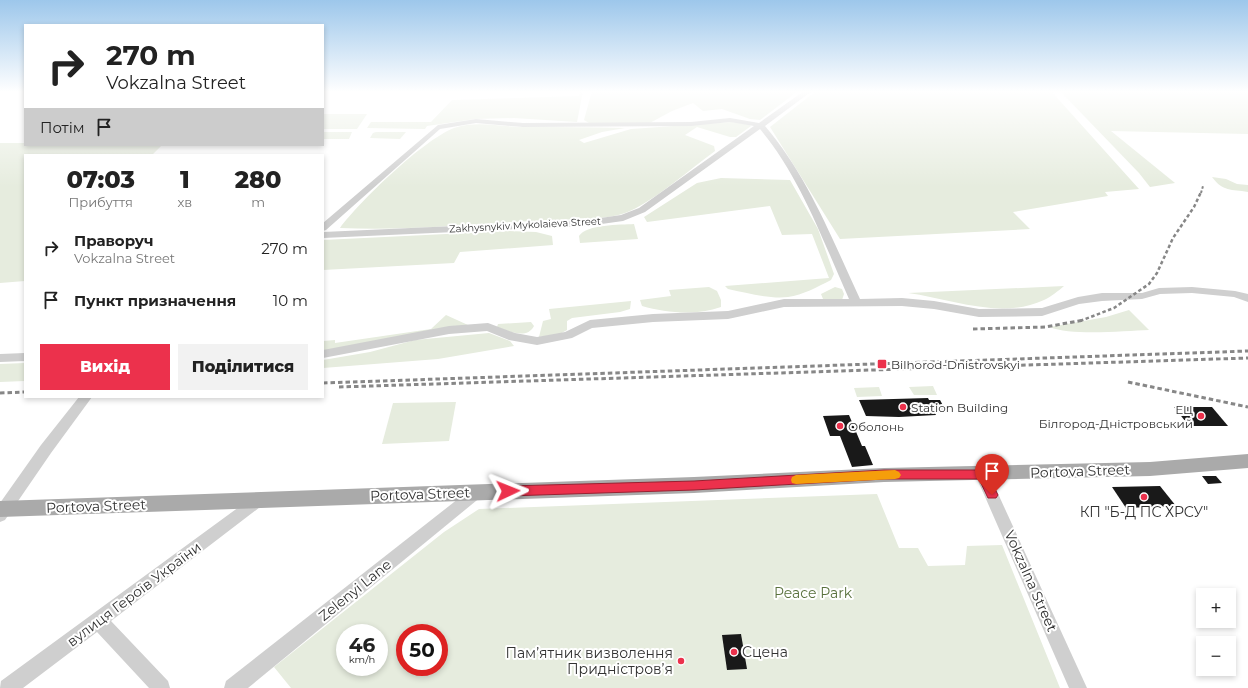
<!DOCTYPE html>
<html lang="uk">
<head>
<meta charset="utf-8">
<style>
	:root { --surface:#fff; --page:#f2f2f2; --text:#222; --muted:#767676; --accent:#ec314c }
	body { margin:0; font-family:Montserrat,sans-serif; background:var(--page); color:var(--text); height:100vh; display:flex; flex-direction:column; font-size:15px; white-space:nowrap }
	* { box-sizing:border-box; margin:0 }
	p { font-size:13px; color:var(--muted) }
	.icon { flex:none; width:22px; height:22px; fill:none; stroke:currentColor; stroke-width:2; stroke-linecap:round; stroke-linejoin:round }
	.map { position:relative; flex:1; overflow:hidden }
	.panel { position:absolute; left:24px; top:154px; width:300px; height:244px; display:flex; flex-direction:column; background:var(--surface); border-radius:0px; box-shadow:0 2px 6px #0003 }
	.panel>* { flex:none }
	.guide { position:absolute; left:24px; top:24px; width:300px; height:122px; border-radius:0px; box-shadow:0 2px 6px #0003; background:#fff; color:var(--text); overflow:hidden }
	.controls { position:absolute; left:1196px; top:588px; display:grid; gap:8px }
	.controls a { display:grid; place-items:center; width:40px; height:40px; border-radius:0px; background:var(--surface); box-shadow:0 2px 6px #0003; font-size:20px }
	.speed { position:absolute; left:336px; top:624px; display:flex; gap:8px; font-size:20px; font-weight:700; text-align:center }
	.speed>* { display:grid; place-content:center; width:52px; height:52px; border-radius:50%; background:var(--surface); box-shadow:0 2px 6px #0003; line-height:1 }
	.speed small { font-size:10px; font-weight:400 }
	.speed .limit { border:6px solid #d22; background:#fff; color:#111 }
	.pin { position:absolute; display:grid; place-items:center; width:34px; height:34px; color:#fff; margin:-41px -17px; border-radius:50% 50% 50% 0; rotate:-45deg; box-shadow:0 0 4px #0007 }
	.pin .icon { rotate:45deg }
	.me { position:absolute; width:44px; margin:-22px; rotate:88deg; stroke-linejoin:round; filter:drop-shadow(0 0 3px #0008) }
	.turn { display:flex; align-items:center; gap:14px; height:84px; padding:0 16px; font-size:18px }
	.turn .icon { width:52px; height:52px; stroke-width:2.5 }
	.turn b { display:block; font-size:28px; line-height:34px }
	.then { display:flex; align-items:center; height:38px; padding:0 16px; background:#0003; gap:8px; font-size:15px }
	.eta { display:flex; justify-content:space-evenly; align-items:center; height:68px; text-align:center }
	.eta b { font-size:24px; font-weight:800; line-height:28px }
	.action { display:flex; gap:8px; margin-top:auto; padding:8px 16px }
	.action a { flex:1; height:46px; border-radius:0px; background:var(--accent); color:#fff; font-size:16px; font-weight:800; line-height:46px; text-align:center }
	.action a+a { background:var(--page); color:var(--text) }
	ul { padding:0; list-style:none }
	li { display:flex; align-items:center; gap:12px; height:52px; padding:0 16px }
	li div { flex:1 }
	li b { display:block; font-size:15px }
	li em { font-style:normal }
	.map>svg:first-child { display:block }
</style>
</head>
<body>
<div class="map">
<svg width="1248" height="688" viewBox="0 0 1248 688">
	<rect width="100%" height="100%" fill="#fff"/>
	<!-- green -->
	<g fill="#e6ecde" fill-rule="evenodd">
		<path d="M580,91h3l-6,31 -63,-4 -39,1 -48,7 -2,3 -58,-1 4,-6h60l21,-22 127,-4z"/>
		<path d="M592,91h206l-38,29 -10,-1 -28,-10 -19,2 -10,-8 -21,8 -26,14 -57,-2 -5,-3z"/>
		<path d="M816,91h235l88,98 -34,3 3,4 -95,16 17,17 -190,10 -70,-112z"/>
		<path d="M1060,91l188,1v42l-137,-3 64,52 -25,4 -11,-14z"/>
		<path d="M323,114h44l-10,15h-34z"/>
		<path d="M731,122l18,2 2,2 -15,11h-6l-33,-10 -12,8 29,11 1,5c-26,19 -57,47 -85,60 -22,10 -59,8 -84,9 -68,4 -138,11 -206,8 20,-27 83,-88 114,-100 23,-8 47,-1 70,-1 34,0 67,0 101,1l-23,4 -23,8 5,3 47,-14z"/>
		<path d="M323,132h29l-3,7h-26z"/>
		<path d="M376,132h30l-6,7 -30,-1 3,-5z"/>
		<path d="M0,143h25v2h137l-10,10h-127v126l-25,2z"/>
		<path d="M1212,177l14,2 11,5 11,1v7c-17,-3 -25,0 -36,-15z"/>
		<path d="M721,178l69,2 28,49 16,45 -3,6c-14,7 -28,15 -43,17 -19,2 -41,-4 -60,-8l-3,-3 104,-8 -17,-44 -30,1 -12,-29 -123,16 -3,-5 53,-34z"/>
		<path d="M634,224l4,15 -58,4 -1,-7c8,-12 41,-11 55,-12z"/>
		<path d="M508,231l28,1 16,4 1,9 -93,7 -6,11 -131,7v-30z"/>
		<path d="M1064,286c-6,5 -13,11 -20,14 -43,20 -92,-1 -136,-7z"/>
		<path d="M709,287l8,4 4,9v7c-25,9 -54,6 -79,-1l-2,-6 31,-4 -2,-6z"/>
		<path d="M835,287l7,2 2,5 -2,6 -19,-1 -2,-5z"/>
		<path d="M631,301l-1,8 -10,3 -48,6 -5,3v9l-7,4 -21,3 4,-16 8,-2 -2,-10z"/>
		<path d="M1129,310l20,20c-25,1 -79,6 -99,-3l56,-10z"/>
		<path d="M446,315l22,10 -145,26v-10l12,-1v3l96,-14z"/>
		<path d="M531,322l3,4c-7,14 -26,5 -37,1l1,-3z"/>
		<path d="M489,333l21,8 4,5 -76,13 -115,9v-8l47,-8 45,-12z"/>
		<path d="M25,363v18l-25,1v-18z"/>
		<path d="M933,386l4,9h-23l-5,-8z"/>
		<path d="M879,387l3,9 -25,1 -3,-9z"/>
		<path d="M456,402l-7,39 -67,3 11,-41z"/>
		<path d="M877,494l22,54h19l10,18 37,-1 2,-19 35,-1 58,143h-769l-17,-21 170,-135 35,-23zM345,633h34v34h-34zM405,633h34v34h-34z"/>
	</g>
	<!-- building -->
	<g fill="#191919">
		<path d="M928,398l1,2h11l7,13h-12l1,2 -37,2 -33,-1 -7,-16z"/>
		<path d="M1174,407h38l16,19h-39z"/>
		<path d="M849,415l13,31h3l8,19 -21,2 -12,-31h-10l-7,-20z"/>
		<path d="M1202,476h14l6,7 -14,1z"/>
		<path d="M1160,486l16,20 -50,2 -14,-21z"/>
		<path d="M741,634l6,35 -20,1 -5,-35z"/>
	</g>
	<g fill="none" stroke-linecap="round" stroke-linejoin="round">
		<!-- minor -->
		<g fill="#cfcfcf" fill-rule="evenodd">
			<path d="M804,91h8l-47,35c43,50 67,113 95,173l42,-1 32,3 45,8 63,-1 36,-11 24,-4h40l17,-5 33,-1 43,4 13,3v8l-14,-5 -42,-4 -32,1 -18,5 -40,2 -23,3 -37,12 -63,1 -45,-8 -32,-3 -118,1 -56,12 -75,3 -61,6 -20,10 -35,7 -28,-5 -22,-9 -38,3 -126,24v-8l126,-24 39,-3 27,10 22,4 28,-5 25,-12 63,-6 75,-3 56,-12h65c-26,-58 -48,-121 -89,-170l-115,83 -22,9 -36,5 -264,12v-6l264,-12 34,-5 18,-7 115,-82 -24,-4 -39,4 -168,1 -47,-4 -36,6 -114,101 -3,1v-8l115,-98 38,-6 47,4 168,-1 39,-4 29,5z"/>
			<path d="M25,353v8l-25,1v-8z"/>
			<path d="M79,397h13l-41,56 -46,67 -5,2v-19l41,-58z"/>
			<path d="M982,468l5,2 2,4 98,214h-18l-94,-214 2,-4z"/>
			<path d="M477,486l5,2 2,4 -2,4 -234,192h-24l2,-7 246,-193z"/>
			<path d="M259,494l5,2 2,4 -2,4 -153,117 57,60 2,7h-21l-52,-56 -74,56h-23l1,-7 253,-185z"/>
		</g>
		<!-- major -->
		<path fill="#aaa" fill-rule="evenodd" d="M1248,454v14l-98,8 -266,6 -190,11 -694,24v-16l694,-24 190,-9 266,-6z"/>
		<!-- rail-far2 -->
		<path stroke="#878787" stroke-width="2" stroke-dasharray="2.5 2" stroke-linecap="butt" d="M1201,193l2,-7"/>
		<!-- rail-far1 -->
		<path stroke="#878787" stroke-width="2.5" stroke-dasharray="3.5 2.5" stroke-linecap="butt" d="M1080,321l34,-13 35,-24 8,-11 16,-35 21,-31 7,-15"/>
		<!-- rail -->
		<g stroke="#878787" stroke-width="3" stroke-dasharray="4.5 3" stroke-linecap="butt">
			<path d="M973,329l72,-2 39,-7"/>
			<path d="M1128,382l120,25"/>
			<path d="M323,383l925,-32"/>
			<path d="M339,387l909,-29"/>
			<path d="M0,393l25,-1"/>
		</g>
	</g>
	<!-- sky -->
	<linearGradient id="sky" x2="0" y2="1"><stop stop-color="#9dc7eb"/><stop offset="0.49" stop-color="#fff"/><stop offset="1" stop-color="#fff" stop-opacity="0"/></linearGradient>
	<rect width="1248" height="187" fill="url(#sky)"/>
	<!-- route -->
	<path fill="#ec314c" stroke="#992031" d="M884,470h98l4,1 12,24 -2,3h-8l-9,-19h-95l-190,11 -186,6 -4,-2 -1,-3 1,-3 4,-2 186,-5z"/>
	<!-- slow -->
	<path fill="#f59e0b" d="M895,470l4,2 2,3 -2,3 -4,1 -99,5 -4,-1 -1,-3 1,-3 4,-2z"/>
	<!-- markers -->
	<g fill="#ec314c" stroke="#fff" stroke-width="1.5">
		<rect x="877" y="359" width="10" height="10" rx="2"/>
		<circle cx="903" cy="407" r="4"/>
		<circle cx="1201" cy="416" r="4"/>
		<circle cx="840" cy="426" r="4"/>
		<circle cx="1144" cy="497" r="4"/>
		<circle cx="734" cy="652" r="4"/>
		<circle cx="681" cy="661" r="4"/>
	</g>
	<g text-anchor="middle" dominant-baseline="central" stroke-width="4" stroke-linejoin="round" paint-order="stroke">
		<!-- far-street labels -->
		<g font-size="10" fill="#323232" stroke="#fff">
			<text transform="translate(525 225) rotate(-3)">Zakhysnykiv Mykolaieva Street</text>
		</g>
		<!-- poi labels -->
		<g font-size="12" fill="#323232" stroke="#fff" text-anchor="start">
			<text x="891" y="364">Bilhorod-Dnistrovskyi</text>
			<text x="911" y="407">Station Building</text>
			<text x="1193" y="409" text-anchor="end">ЕЦ<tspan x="1193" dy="14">Білгород-Дністровський</tspan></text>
			<text x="848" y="426">Оболонь</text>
		</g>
		<!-- near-street labels -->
		<g font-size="14" fill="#323232" stroke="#fff">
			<text transform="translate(1080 471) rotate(-2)">Portova Street</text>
			<text transform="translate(420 494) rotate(-2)">Portova Street</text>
			<text transform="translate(96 506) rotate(-2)">Portova Street</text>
			<text transform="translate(1031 581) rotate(66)">Vokzalna Street</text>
			<text transform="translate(355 590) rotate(-39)">Zelenyi Lane</text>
			<text transform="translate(134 594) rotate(-37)">вулиця Героїв України</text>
		</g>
		<!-- near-poi labels -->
		<g font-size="14" fill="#323232" stroke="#fff">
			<text x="1144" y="512">КП "Б-Д ПС ХРСУ"</text>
			<text x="742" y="652" text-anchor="start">Сцена</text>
			<text x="673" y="653" text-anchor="end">Пам’ятник визволення<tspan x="673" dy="16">Придністров’я</tspan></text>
		</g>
		<!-- near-park labels -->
		<g font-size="14" fill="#59713d" stroke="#fff">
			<text x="813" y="593">Peace Park</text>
		</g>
	</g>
</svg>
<div class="controls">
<a>+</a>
<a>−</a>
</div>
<div class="speed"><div>46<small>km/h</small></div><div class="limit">50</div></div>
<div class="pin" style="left:992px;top:495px;background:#d93025"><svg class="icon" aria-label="arrive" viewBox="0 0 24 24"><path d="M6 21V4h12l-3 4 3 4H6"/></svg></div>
<svg class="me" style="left:508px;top:491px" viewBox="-20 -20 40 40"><path d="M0-17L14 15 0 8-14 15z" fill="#ec314c" stroke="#fff" stroke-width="4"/></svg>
<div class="guide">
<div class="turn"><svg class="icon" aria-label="right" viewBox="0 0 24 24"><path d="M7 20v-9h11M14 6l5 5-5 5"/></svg><div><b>270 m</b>Vokzalna Street</div></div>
<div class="then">Потім<svg class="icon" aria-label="arrive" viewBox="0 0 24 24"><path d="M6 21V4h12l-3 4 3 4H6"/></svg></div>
</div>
<section class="panel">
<div class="eta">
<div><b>07:03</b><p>Прибуття</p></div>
<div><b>1</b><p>хв</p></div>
<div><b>280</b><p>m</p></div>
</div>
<ul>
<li><svg class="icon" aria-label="right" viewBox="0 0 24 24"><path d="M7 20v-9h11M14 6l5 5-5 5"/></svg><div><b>Праворуч</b><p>Vokzalna Street</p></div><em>270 m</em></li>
<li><svg class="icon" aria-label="arrive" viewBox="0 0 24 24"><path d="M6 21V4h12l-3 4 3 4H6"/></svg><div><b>Пункт призначення</b></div><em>10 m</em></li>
</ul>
<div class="action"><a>Вихід</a><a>Поділитися</a></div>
</section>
</div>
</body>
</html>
